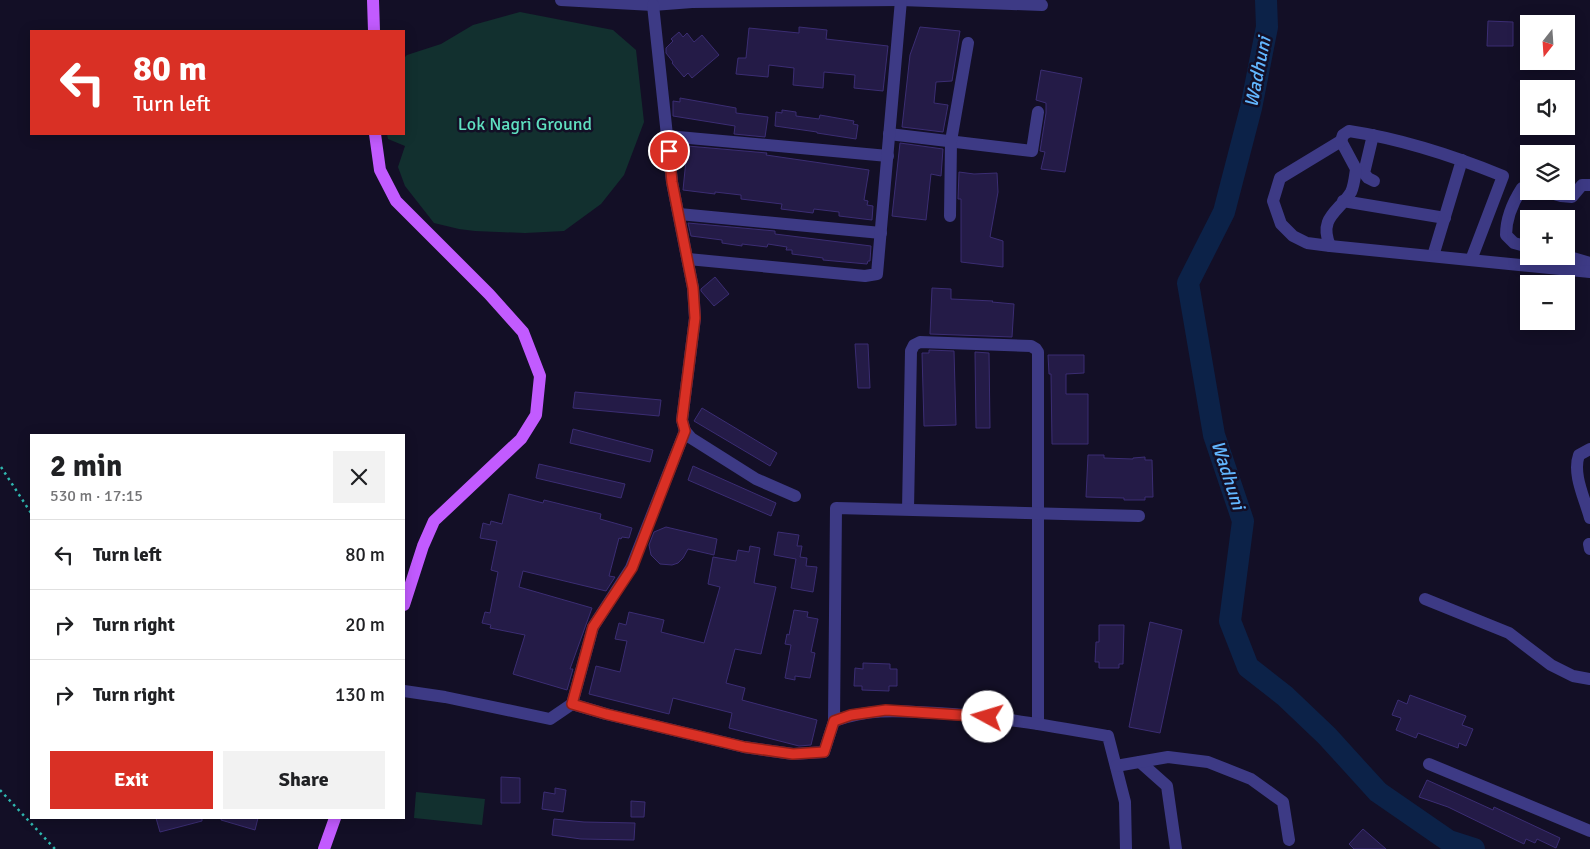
<!DOCTYPE html>
<html lang="en">
<head>
<meta charset="utf-8">
<style>
	:root { --surface:#fff; --page:#f2f2f2; --text:#202124; --muted:#757577; --line:#e0e0e0; --accent:#d93025 }
	body { margin:0; font-family:Signika,sans-serif; background:var(--page); color:var(--text); height:100vh; display:flex; flex-direction:column; font-size:19px; white-space:nowrap }
	* { box-sizing:border-box; margin:0 }
	p { font-size:16px; color:var(--muted) }
	.icon { flex:none; width:28px; height:28px; fill:none; stroke:currentColor; stroke-width:2; stroke-linecap:round; stroke-linejoin:round }
	.map { position:relative; flex:1; overflow:hidden }
	.panel { position:absolute; left:30px; top:434px; width:375px; height:385px; display:flex; flex-direction:column; background:var(--surface); border-radius:0px; box-shadow:0 2px 12px #0003 }
	.panel>* { flex:none }
	.banner { position:absolute; left:30px; top:30px; width:375px; height:105px; border-radius:0px; box-shadow:0 2px 12px #0003; background:#d93025; color:#fff; overflow:hidden }
	.needle { width:32px; rotate:197deg }
	.buttons { position:absolute; left:1520px; top:15px; display:grid; gap:10px }
	.buttons a { display:grid; place-items:center; width:55px; height:55px; border-radius:0px; background:var(--surface); box-shadow:0 2px 12px #0003; font-size:25px }
	.pin { position:absolute; display:grid; place-items:center; width:42px; height:42px; color:#fff; margin:-21px; border:2px solid #fff; border-radius:50%; box-shadow:0 1px 5px #0007 }
	.me { position:absolute; width:55px; margin:-28px; rotate:276deg; stroke-linejoin:round; filter:drop-shadow(0 0 4px #0008) }
	.turn { display:flex; align-items:center; gap:18px; height:105px; padding:0 20px; font-size:22px }
	.turn .icon { width:65px; height:65px; stroke-width:2.5 }
	.turn b { display:block; font-size:35px; line-height:42px }
	.round { display:grid; place-items:center; flex:none; width:52px; height:52px; border-radius:0px; background:var(--page) }
	.overview { display:flex; align-items:center; justify-content:space-between; height:85px; padding:0 20px }
	h1 { font-size:30px; font-weight:700; line-height:38px }
	.action { display:flex; gap:10px; margin-top:auto; padding:10px 20px }
	.action a { flex:1; height:58px; border-radius:0px; background:var(--accent); color:#fff; font-size:20px; font-weight:700; line-height:58px; text-align:center }
	.action a+a { background:var(--page); color:var(--text) }
	ul { padding:0; list-style:none }
	li { display:flex; align-items:center; gap:15px; height:70px; padding:0 20px; border-top:1px solid var(--line) }
	li div { flex:1 }
	li b { display:block; font-size:19px }
	li em { font-style:normal }
	.map>svg:first-child { display:block }
</style>
</head>
<body>
<div class="map">
<svg width="1590" height="849" viewBox="0 0 1590 849">
	<rect width="100%" height="100%" fill="#130f26"/>
	<!-- green -->
	<g fill="#12302f">
		<path d="M520,12l93,18 23,20 8,72 -20,53 -23,29 -37,27 -39,2 -50,-2 -16,-2 -25,-6 -29,-37 -7,-19 7,-21 -17,-7 -1,-5h17v-76l3,-3 34,-11 32,-19z"/>
		<path d="M416,792l69,7 -3,26 -68,-7z"/>
	</g>
	<g fill="none" stroke-linecap="round" stroke-linejoin="round">
		<!-- river -->
		<path stroke="#0c2248" stroke-width="22" d="M1266,0l1,27 -16,81 -27,104 -36,71 26,152 29,86 -13,100 18,46 37,29 42,40 51,56 71,49 25,8"/>
	</g>
	<!-- building -->
	<g fill="#241b47" stroke="#3b2d73">
		<path d="M1488,21l25,1v24h-26z"/>
		<path d="M799,27l28,3 -1,9 62,7 -5,45 -29,-3 1,-13 -31,-3 -1,16 -30,-3 1,-17 -25,-3 -1,12 -32,-3 2,-16h8l3,-30 50,5z"/>
		<path d="M920,27l40,4 -8,50 -16,1 -2,21 14,2 -5,27 -41,-5 8,-72z"/>
		<path d="M679,32l4,5 4,-4 7,9 8,-7 17,20 -27,23 -4,-5 -4,4 -12,-14 1,-1 -7,-9v-5l7,-7 -2,-2z"/>
		<path d="M1041,70l41,8 -17,94 -24,-3 4,-17 -5,-1 6,-38v-10l-10,-3z"/>
		<path d="M680,98l56,10v5l32,4 -3,20 -31,-3 1,-8 -62,-10v-15l7,1z"/>
		<path d="M782,110l14,2v4l23,3 1,-4 34,6 -1,3 5,1 -2,14 -39,-6v-1l-42,-6 1,-14 6,1z"/>
		<path d="M900,143l43,6 -2,27 -10,-2 -5,46 -34,-4z"/>
		<path d="M676,145l91,8 -1,2 103,15 -5,30 4,1 -1,4 6,1 -1,14 -33,-4v-4l-25,-3 -1,4 -32,-4 1,-5 -41,-5v-4l-26,-3v2l-32,-4 3,-30 -8,-1z"/>
		<path d="M959,172l15,2 23,-1 1,19 -8,45 13,4v26l-42,-5v-63h-3z"/>
		<path d="M688,223l87,8v3l96,12 -1,15h-2l-1,3 -44,-4v-2l-31,-4v-4h-6l1,-3 -19,-3 -1,3 -25,-3v2l-20,-3v-3l-31,-4z"/>
		<path d="M715,277l14,17 -15,12 -13,-15v-2z"/>
		<path d="M932,288l19,1v10l42,2 -1,1 22,2 -2,33 -82,-3z"/>
		<path d="M855,344h13l2,44h-12z"/>
		<path d="M929,350l25,1 2,74 -32,1 -2,-73h7z"/>
		<path d="M975,352l14,1 1,75h-14z"/>
		<path d="M1048,355h36v18l-18,1v20h22v50h-36l-1,-70h-2z"/>
		<path d="M575,392l86,8 -2,16 -86,-8z"/>
		<path d="M702,408l75,45 -7,13 -76,-45z"/>
		<path d="M573,429l80,21 -3,12 -80,-19z"/>
		<path d="M1088,455h16v3l29,1v-1l12,-1v3h7l1,37h-8v3h-21v-2l-38,-1z"/>
		<path d="M539,464l86,20 -4,14 -85,-20z"/>
		<path d="M693,466l83,37 -5,13 -83,-36z"/>
		<path d="M509,494l34,9 1,-3 57,14 -1,5 32,9 -3,10 -7,-1 -1,2 -2,-1 -10,38 6,1 -9,14 -83,-20 -4,16 73,21 -22,61h3l-6,21 -54,-16 12,-39 -35,-7 1,-3 -9,-2 3,-11 5,1 8,-41 -7,-2 6,-29 -17,-3 3,-15 7,2 1,-4 11,3z"/>
		<path d="M666,527l51,12 -3,16 -26,-6 -5,9 -5,5 -6,2 -12,-1 -9,-9 -2,-10 5,-13z"/>
		<path d="M778,532l21,3 -2,11h5l-2,11 7,1 -1,8 11,1 -4,25 -22,-4 5,-29 -22,-4z"/>
		<path d="M750,546l10,2 -6,35 22,4 -15,67 -26,-5 -9,34 19,5 -3,12 75,20 -6,25 -12,1 -70,-18 3,-15 -59,-15 -4,16 -80,-20 7,-28 24,6 7,-31 -12,-2 4,-16 7,2 3,-13 35,8 -3,12 43,11 16,-56 -12,-3 5,-27 23,4 2,-11 11,2z"/>
		<path d="M794,610l14,2 -1,5 11,2 -7,33 4,1 -5,25 -15,-2v4l-10,-2 6,-33 -6,-1 2,-10 2,1z"/>
		<path d="M1150,622l32,8 -22,103 -31,-6z"/>
		<path d="M1099,625h25l-1,39h-4v4h-20v-6h-4l1,-20h3z"/>
		<path d="M863,663l27,1v5h7v17h-8v5l-27,-1v-4h-8l1,-18 8,1z"/>
		<path d="M1410,695l56,21 -4,9 11,4 -7,17 -7,-3 -1,5 -40,-15 -2,5 -20,-8 5,-12 -9,-3 6,-15 9,4z"/>
		<path d="M501,777l19,1v25h-19z"/>
		<path d="M1427,780l66,30 1,-3 66,31 -4,10 -19,-9 -2,4 -9,-4 -2,5 -76,-37 -29,-10z"/>
		<path d="M555,788l11,2 -3,22 -21,-3 2,-17 11,2z"/>
		<path d="M631,801l14,1 -1,15h-13z"/>
		<path d="M156,818h46v3l-42,11z"/>
		<path d="M221,818h37l-3,12 -34,-10z"/>
		<path d="M554,819l30,3 51,1 -1,17 -53,-1 -29,-4z"/>
		<path d="M1363,829l23,20h-32l-5,-5z"/>
	</g>
	<g fill="none" stroke-linecap="round" stroke-linejoin="round">
		<!-- path -->
		<g stroke="#2fb8b0" stroke-width="2.5" stroke-dasharray="2.5 4" stroke-linecap="butt">
			<path d="M1,467l30,46"/>
			<path d="M0,790l55,59"/>
		</g>
		<!-- minor -->
		<g stroke="#3d3a85" stroke-width="12">
			<path d="M561,0l92,5 39,-3 207,-2"/>
			<path d="M901,0l141,5"/>
			<path d="M653,5l19,177 21,106 2,30 -13,102 3,11 6,7 65,41 39,17"/>
			<path d="M889,134l143,17 6,-39"/>
			<path d="M1373,135l-9,38 4,5 6,3"/>
			<path d="M667,136l221,20"/>
			<path d="M1529,189l-7,-1c-9,14 -16,31 -16,47l8,8 15,4"/>
			<path d="M1544,191l17,5 11,1 10,-12h8"/>
			<path d="M1343,201l102,17"/>
			<path d="M679,214l202,19"/>
			<path d="M950,216l1,-75 17,-98"/>
			<path d="M1330,246c-12,-29 9,-34 21,-54 3,-6 4,-16 5,-23l-15,-28"/>
			<path d="M1433,256l29,-96"/>
			<path d="M1566,256l24,7"/>
			<path d="M688,259l177,17 12,-2 24,-274"/>
			<path d="M1471,260l32,-84c-49,-20 -101,-37 -154,-45l-6,4 -2,6 -61,37 -7,23 8,23 12,12 14,7 23,3 260,26"/>
			<path d="M1590,449l-11,6c-7,19 6,44 11,63"/>
			<path d="M908,509l3,-158 3,-6 6,-3 111,4 5,3 2,3v372"/>
			<path d="M1589,544l1,5"/>
			<path d="M1425,599l84,34 42,32 22,11 17,3"/>
			<path d="M404,691l41,6 105,22 22,-15 34,10 138,33 49,7 31,-2 10,-31c38,-13 64,-10 103,-8 58,3 114,13 171,23l17,66 1,47"/>
			<path d="M572,704l21,-77 38,-59 54,-137"/>
			<path d="M834,721l2,-213 303,8"/>
			<path d="M1140,762l27,24 9,63"/>
			<path d="M1429,764l161,67"/>
			<path d="M1116,766l52,-9 40,5 43,17 32,23 6,38"/>
		</g>
		<!-- major -->
		<g stroke="#c25bff" stroke-width="12">
			<path d="M373,0l1,31"/>
			<path d="M375,134l5,36 16,31 93,93 34,38 17,44 -4,39 -15,24 -87,82 -11,25 -19,59"/>
			<path d="M324,849l11,-31"/>
		</g>
	</g>
	<g fill="none" stroke-linecap="round" stroke-linejoin="round">
		<!-- route casing -->
		<g stroke="#8d1f18" stroke-width="12">
			<path id="route" d="M669,151l3,31 21,106 2,30 -13,102 3,11 -53,137 -39,59 -21,77 34,10 138,33 49,7 31,-2 10,-31 17,-6 35,-5 102,7"/>
		</g>
		<!-- route -->
		<use href="#route" stroke="#d93025" stroke-width="9"/>
	</g>
	<g text-anchor="middle" dominant-baseline="central" stroke-width="5" stroke-linejoin="round" paint-order="stroke">
		<!-- park labels -->
		<g font-size="18" fill="#5fe0c0" stroke="#130f26">
			<text x="525" y="124">Lok Nagri Ground</text>
		</g>
		<!-- water labels -->
		<g font-size="19" font-style="italic" fill="#62b6ff" stroke="#130f26">
			<text transform="translate(1258 72) rotate(-79)">Wadhuni</text>
			<text transform="translate(1228 475) rotate(72)">Wadhuni</text>
		</g>
	</g>
</svg>
<div class="buttons">
<a><svg class="needle" viewBox="-14 -14 28 28"><path d="M0-13l5 13h-10z" fill="#e53935"/><path d="M0 13l5-13h-10z" fill="#757577"/></svg></a>
<a><svg class="icon" aria-label="sound" viewBox="0 0 24 24"><path d="M4 9h4l5-4v14l-5-4H4zM17 9q2 3 0 6"/></svg></a>
<a><svg class="icon" aria-label="layers" viewBox="0 0 24 24"><path d="M12 4l9 5-9 5-9-5zM3 14l9 5 9-5"/></svg></a>
<a>+</a>
<a>−</a>
</div>
<div class="pin" style="left:669px;top:151px;background:#d93025"><svg class="icon" aria-label="arrive" viewBox="0 0 24 24"><path d="M6 21V4h12l-3 4 3 4H6"/></svg></div>
<svg class="me" style="left:988px;top:717px" viewBox="-20 -20 40 40"><circle r="19" fill="#fff"/><path d="M0-13L10 11 0 6-10 11z" fill="#d93025"/></svg>
<div class="banner">
<div class="turn"><svg class="icon" aria-label="left" viewBox="0 0 24 24"><path d="M17 20v-9H6M10 6l-5 5 5 5"/></svg><div><b>80 m</b>Turn left</div></div>
</div>
<section class="panel">
<div class="overview"><div><h1>2 min</h1><p>530 m · 17:15</p></div><a class="round"><svg class="icon" aria-label="close" viewBox="0 0 24 24"><path d="M6 6l12 12M18 6L6 18"/></svg></a></div>
<ul>
<li><svg class="icon" aria-label="left" viewBox="0 0 24 24"><path d="M17 20v-9H6M10 6l-5 5 5 5"/></svg><div><b>Turn left</b></div><em>80 m</em></li>
<li><svg class="icon" aria-label="right" viewBox="0 0 24 24"><path d="M7 20v-9h11M14 6l5 5-5 5"/></svg><div><b>Turn right</b></div><em>20 m</em></li>
<li><svg class="icon" aria-label="right" viewBox="0 0 24 24"><path d="M7 20v-9h11M14 6l5 5-5 5"/></svg><div><b>Turn right</b></div><em>130 m</em></li>
</ul>
<div class="action"><a>Exit</a><a>Share</a></div>
</section>
</div>
</body>
</html>
